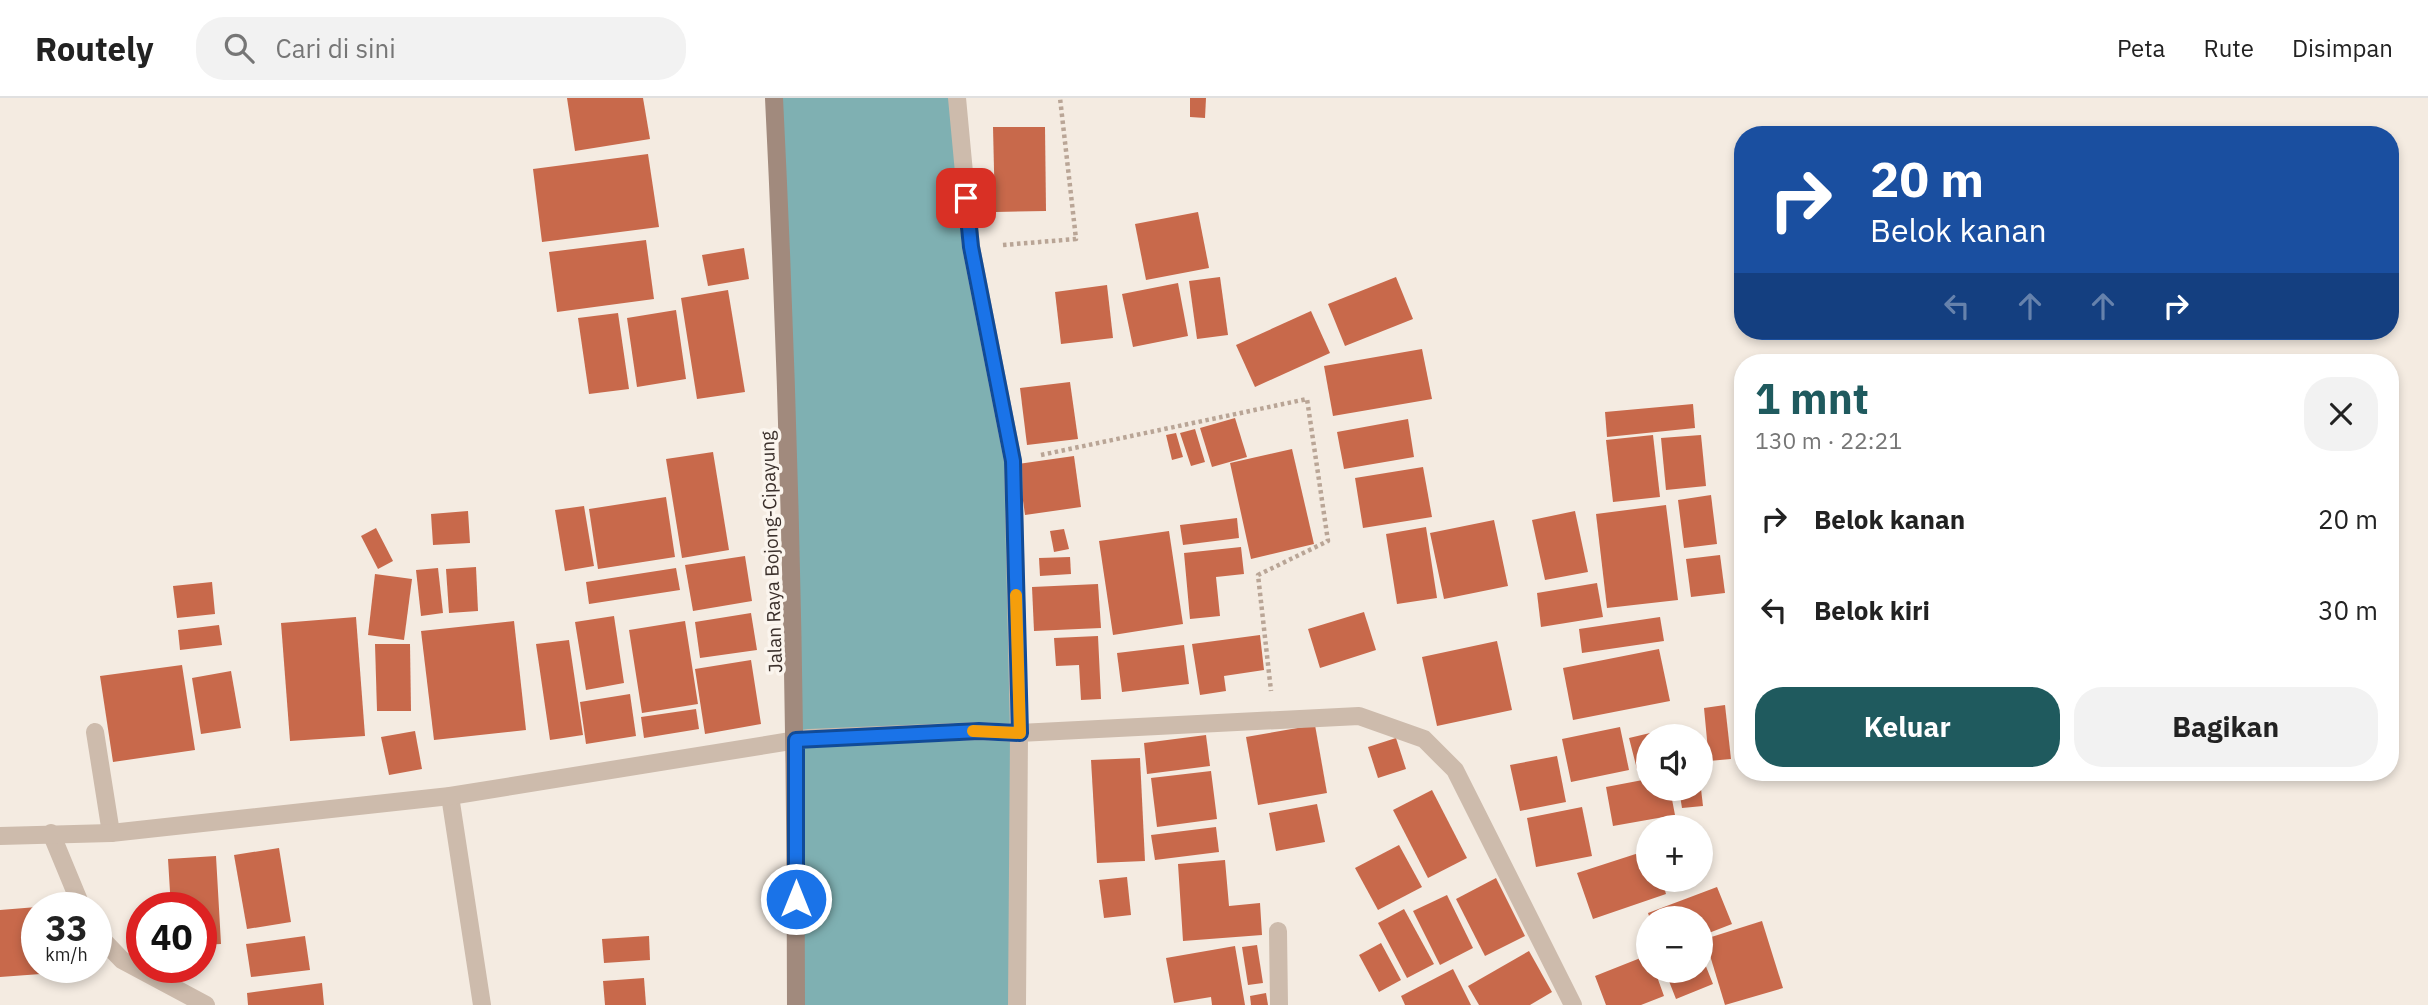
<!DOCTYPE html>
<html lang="id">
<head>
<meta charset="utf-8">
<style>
	:root { --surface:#fff; --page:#f2f2f2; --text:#222; --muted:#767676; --line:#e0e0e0; --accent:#1f5a5e }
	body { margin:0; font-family:"IBM Plex Sans",sans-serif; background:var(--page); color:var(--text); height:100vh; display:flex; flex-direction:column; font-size:26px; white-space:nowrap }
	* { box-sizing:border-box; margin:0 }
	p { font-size:23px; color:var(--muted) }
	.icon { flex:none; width:38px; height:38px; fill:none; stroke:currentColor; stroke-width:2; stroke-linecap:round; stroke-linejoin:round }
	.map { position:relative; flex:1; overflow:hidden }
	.details { position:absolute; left:1734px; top:256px; width:665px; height:427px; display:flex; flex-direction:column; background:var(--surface); border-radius:28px; box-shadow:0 4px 10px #0003 }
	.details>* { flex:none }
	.banner { position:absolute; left:1734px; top:28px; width:665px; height:214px; border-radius:28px; box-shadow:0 4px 10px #0003; background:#1a4fa0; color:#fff; overflow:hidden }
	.controls { position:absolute; left:1636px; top:626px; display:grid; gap:14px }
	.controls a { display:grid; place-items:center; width:77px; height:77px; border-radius:50%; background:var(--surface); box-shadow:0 4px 10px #0003; font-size:35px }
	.speed { position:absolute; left:21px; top:794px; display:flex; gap:14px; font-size:35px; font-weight:700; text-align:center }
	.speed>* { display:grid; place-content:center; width:91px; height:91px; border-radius:50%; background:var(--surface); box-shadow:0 4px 10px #0003; line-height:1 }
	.speed small { font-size:18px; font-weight:400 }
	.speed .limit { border:10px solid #d22; background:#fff; color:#111 }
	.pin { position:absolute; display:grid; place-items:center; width:60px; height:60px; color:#fff; margin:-30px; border-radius:14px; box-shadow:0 4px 10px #0006 }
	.me { position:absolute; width:77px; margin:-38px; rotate:0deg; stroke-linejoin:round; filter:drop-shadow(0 0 5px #0008) }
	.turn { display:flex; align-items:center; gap:24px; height:147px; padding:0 21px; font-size:32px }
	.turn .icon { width:91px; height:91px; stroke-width:2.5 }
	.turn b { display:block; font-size:49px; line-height:60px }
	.lanes { display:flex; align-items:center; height:66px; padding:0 21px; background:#0003; justify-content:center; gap:35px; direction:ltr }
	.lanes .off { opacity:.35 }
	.round { display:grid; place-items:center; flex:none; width:74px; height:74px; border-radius:28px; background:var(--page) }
	.summary { display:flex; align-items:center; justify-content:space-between; height:119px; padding:0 21px }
	h1 { font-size:42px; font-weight:700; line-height:52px; color:var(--accent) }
	.button { display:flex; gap:14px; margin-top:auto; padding:14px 21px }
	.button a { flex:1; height:80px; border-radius:28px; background:var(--accent); color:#fff; font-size:28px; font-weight:700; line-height:80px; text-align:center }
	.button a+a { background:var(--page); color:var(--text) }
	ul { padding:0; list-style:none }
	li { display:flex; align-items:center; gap:21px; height:91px; padding:0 21px }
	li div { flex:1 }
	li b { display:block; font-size:26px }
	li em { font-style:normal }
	header { display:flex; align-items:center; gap:42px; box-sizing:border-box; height:98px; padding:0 35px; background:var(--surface); border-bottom:2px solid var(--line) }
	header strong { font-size:33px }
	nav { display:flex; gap:38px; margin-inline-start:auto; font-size:24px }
	.search { width:490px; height:63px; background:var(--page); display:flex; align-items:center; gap:18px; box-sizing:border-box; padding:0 24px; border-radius:28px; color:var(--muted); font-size:26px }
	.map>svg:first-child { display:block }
</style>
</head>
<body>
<header>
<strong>Routely</strong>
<div class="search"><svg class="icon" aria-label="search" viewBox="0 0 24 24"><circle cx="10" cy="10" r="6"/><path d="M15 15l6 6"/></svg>Cari di sini</div>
<nav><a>Peta</a><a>Rute</a><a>Disimpan</a></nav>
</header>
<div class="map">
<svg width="2428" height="907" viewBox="0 0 2428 907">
	<rect width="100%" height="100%" fill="#f4ebe1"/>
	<!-- water -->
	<path fill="#7fb0b2" d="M774,0h183l14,149 42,214 4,544h-221z"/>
	<!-- building -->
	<g fill="#c8694b">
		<path d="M567,0h76l7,41 -75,12z"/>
		<path d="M1190,0h16l-1,20 -15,-1z"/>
		<path d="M993,29h52l1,84 -51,1z"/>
		<path d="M648,56l11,73 -117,15 -9,-73z"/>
		<path d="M1198,114l11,56 -63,12 -11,-56z"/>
		<path d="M646,142l8,59 -97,13 -8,-60z"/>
		<path d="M744,150l5,31 -41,7 -6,-31z"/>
		<path d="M1220,179l8,58 -31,4 -8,-58z"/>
		<path d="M1396,179l17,42 -68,27 -17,-42z"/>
		<path d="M1178,185l10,53 -55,11 -11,-53z"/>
		<path d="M1107,187l6,53 -52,6 -6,-52z"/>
		<path d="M728,192l17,102 -48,7 -16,-101z"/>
		<path d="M676,212l10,69 -49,8 -10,-69z"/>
		<path d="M1311,213l19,42 -75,34 -19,-42z"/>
		<path d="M618,215l11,76 -40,5 -11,-76z"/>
		<path d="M1422,251l10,50 -99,17 -9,-50z"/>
		<path d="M1070,284l8,57 -51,6 -7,-57z"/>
		<path d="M1693,306l2,24 -88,9 -2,-25z"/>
		<path d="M1235,320l12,39 -35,10 -12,-39z"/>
		<path d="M1408,321l6,38 -70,12 -7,-37z"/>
		<path d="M1195,331l10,33 -14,4 -11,-33z"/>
		<path d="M1176,335l7,24 -11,3 -6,-25z"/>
		<path d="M1653,337l7,62 -47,5 -7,-62z"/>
		<path d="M1701,337l5,51 -40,4 -5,-52z"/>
		<path d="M1292,351l22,95 -63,15 -21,-96z"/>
		<path d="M713,354l16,98 -47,8 -16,-99z"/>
		<path d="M1074,358l7,51 -56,8 -7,-51z"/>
		<path d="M1423,369l9,50 -69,11 -8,-50z"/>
		<path d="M1711,397l6,49 -33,4 -6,-48z"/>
		<path d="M666,399l9,60 -77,12 -9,-60z"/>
		<path d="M1666,407l12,95 -71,8 -11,-94z"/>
		<path d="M584,408l10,60 -29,5 -10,-61z"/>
		<path d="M468,413l2,32 -37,2 -2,-31z"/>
		<path d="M1575,413l13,61 -43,8 -13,-60z"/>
		<path d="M1237,420l2,20 -56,7 -3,-20z"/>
		<path d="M1494,422l14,66 -64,13 -14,-66z"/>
		<path d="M1426,429l11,71 -40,6 -11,-70z"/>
		<path d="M376,430l17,33 -15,8 -17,-33z"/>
		<path d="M1064,431l5,20 -15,3 -4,-21z"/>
		<path d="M1169,433l14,93 -70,11 -14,-94z"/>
		<path d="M1241,449l3,27 -28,3 4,39 -30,3 -6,-66z"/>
		<path d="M1720,457l5,38 -34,4 -5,-38z"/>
		<path d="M745,458l7,45 -59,10 -8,-46z"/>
		<path d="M1070,459l1,17 -31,2 -1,-18z"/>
		<path d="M476,469l2,44 -29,2 -3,-44z"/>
		<path d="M438,470l5,45 -22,3 -5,-46z"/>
		<path d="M676,470l4,22 -91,14 -3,-22z"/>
		<path d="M375,476l37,5 -8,61 -36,-5z"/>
		<path d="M212,484l3,32 -38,4 -4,-32z"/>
		<path d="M1597,485l6,34 -62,10 -4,-34z"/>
		<path d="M1098,486l3,44 -67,3 -2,-44z"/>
		<path d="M1364,514l12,38 -56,18 -12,-39z"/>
		<path d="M751,515l6,37 -57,8 -5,-36z"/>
		<path d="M614,518l10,67 -38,7 -11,-68z"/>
		<path d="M356,519l9,119 -75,5 -9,-118z"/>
		<path d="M1660,519l4,24 -82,12 -3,-24z"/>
		<path d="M514,523l12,109 -92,10 -13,-109z"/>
		<path d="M685,523l13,83 -56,9 -13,-83z"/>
		<path d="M219,527l3,20 -42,5 -2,-20z"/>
		<path d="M1260,537l4,35 -40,6 2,15 -26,4 -8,-51z"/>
		<path d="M1098,538l3,63 -20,1 -2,-35 -23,1 -2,-28z"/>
		<path d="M569,542l14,95 -33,5 -14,-96z"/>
		<path d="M1497,543l15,69 -75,16 -15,-69z"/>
		<path d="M375,546h35l1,67h-34z"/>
		<path d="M1184,547l5,39 -67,8 -5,-39z"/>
		<path d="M1659,551l11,52 -97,19 -10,-52z"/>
		<path d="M751,562l10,64 -56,10 -10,-65z"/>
		<path d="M182,567l13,85 -82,12 -13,-86z"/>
		<path d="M231,573l10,57 -40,6 -9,-56z"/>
		<path d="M630,596l6,42 -50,8 -6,-42z"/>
		<path d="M1725,607l6,54 -22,2 -5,-53z"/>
		<path d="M696,611l3,20 -55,9 -3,-21z"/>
		<path d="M1315,627l12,68 -69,12 -12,-68z"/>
		<path d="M1620,629l9,43 -58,12 -9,-43z"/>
		<path d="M1667,631l2,8h-21v33l-10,3 -9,-35z"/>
		<path d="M415,633l7,38 -33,6 -8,-38z"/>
		<path d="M1206,637l4,31 -63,8 -3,-31z"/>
		<path d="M1396,640l10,31 -28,9 -10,-31z"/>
		<path d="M1557,658l9,46 -46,9 -10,-46z"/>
		<path d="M1140,660l5,103 -48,2 -6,-103z"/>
		<path d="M1211,673l6,48 -60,8 -6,-49z"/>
		<path d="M1648,681v10h22l5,26 -62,11 -7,-39z"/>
		<path d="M1679,691h22l2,17 -21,2z"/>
		<path d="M1432,692l35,68 -39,20 -35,-68z"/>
		<path d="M1317,706l8,38 -49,9 -7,-38z"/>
		<path d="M1582,709l10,49 -56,11 -9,-49z"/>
		<path d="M1216,729l3,25 -64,8 -4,-25z"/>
		<path d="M1399,747l23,42 -44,23 -23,-42z"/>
		<path d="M279,750l12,74 -44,7 -13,-74z"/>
		<path d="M1648,752v30h14l4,14 -73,25 -16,-46z"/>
		<path d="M216,758l5,88 -20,1v-37h-30l-3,-49z"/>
		<path d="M1225,762l4,46 31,-3 2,32 -79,6 -5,-77z"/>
		<path d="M1127,779l4,38 -27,3 -5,-38z"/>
		<path d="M1496,780l29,58 -40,20 -29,-57z"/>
		<path d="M1717,789l15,37 -31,12v-17h-51l-2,-6z"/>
		<path d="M1447,797l26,53 -33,17 -27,-54z"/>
		<path d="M37,809v61h31v4l-68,5v-67z"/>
		<path d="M1404,811l30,55 -27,14 -29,-55z"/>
		<path d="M1762,823l21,67 -58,17 -20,-66z"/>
		<path d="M305,838l5,34 -59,7 -5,-33z"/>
		<path d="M649,838l1,24 -46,3 -2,-24z"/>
		<path d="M1381,845l20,37 -22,12 -20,-37z"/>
		<path d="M1257,847l6,38 -15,2 -6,-38z"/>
		<path d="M1235,848l10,59h-33l-1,-8 -37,6 -8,-45z"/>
		<path d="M1529,853l23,41 -22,13h-51l-11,-19z"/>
		<path d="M1701,856l12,30 -37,15 -11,-28h36z"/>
		<path d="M1648,857v16h7l9,25 -23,9h-35l-11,-29z"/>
		<path d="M1453,871l18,36h-66l-4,-9z"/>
		<path d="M644,880l2,27h-41l-2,-24z"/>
		<path d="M322,885l2,22h-76l-1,-12z"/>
		<path d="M1266,895l2,12h-17l-1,-9z"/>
	</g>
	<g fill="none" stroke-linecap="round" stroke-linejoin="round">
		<!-- path -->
		<g stroke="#b9a596" stroke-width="4.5" stroke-dasharray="3.5 3.5" stroke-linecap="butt">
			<path d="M1003,147l73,-6 -16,-141"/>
			<path d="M1041,357l266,-56 21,142 -70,34 13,116"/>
		</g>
		<!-- lane -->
		<g stroke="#cdbbac" stroke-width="18">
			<path d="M95,634l16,101"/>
			<path d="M51,735l31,75"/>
			<path d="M96,835l26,27 84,45"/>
		</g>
		<!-- street -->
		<g stroke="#cdbbac" stroke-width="18">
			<path d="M957,0l14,149 42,214 6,272 -2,272"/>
			<path d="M450,698l32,209"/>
			<path d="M0,738l111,-3 339,-37 359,-58 170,-7 40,2 340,-17 65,23 31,31 118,235"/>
			<path d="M1278,833l1,74"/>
		</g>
		<!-- secondary -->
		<path stroke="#a18a7d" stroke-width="18" d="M774,0c15,302 22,604 22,907"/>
	</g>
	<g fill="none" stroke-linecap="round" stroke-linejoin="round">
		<!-- route casing -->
		<g stroke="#114b97" stroke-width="18">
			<path id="route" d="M796,801v-159l183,-9 41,2 -7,-272 -42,-214 -5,-49"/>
		</g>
		<!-- route -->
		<use href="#route" stroke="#1a73e8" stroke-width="12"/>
		<!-- slow -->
		<path stroke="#f59e0b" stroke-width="12" d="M973,633l47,2 -4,-138"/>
	</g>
	<g text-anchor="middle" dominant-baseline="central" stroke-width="7" stroke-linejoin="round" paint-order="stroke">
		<!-- street labels -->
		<g font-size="19" fill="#3b302b" stroke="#fbf5ee">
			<text transform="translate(771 454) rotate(-92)">Jalan Raya Bojong-Cipayung</text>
		</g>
	</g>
</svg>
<div class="controls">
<a><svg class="icon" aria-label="sound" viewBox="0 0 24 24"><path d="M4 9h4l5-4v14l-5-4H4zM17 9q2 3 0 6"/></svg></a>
<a>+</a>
<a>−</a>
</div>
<div class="speed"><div>33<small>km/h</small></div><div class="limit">40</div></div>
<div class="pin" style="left:966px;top:100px;background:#d93025"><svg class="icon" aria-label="arrive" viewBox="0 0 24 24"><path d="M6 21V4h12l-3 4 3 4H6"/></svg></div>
<svg class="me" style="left:796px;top:801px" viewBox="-20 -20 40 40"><circle r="17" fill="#1a73e8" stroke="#fff" stroke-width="3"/><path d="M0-11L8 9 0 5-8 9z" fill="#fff"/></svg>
<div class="banner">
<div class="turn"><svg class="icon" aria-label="right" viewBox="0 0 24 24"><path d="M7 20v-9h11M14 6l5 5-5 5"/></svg><div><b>20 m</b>Belok kanan</div></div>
<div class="lanes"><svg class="icon off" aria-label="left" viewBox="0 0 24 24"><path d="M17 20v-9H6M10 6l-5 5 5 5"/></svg><svg class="icon off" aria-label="ahead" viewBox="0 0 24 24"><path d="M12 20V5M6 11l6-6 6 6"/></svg><svg class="icon off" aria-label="ahead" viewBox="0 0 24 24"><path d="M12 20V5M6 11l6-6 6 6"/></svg><svg class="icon" aria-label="right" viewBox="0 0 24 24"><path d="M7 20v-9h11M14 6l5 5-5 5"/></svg></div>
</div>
<section class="details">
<div class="summary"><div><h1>1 mnt</h1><p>130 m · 22:21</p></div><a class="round"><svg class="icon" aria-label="close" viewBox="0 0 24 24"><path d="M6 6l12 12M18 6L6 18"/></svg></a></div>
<ul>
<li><svg class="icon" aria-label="right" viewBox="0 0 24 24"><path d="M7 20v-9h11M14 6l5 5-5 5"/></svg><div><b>Belok kanan</b></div><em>20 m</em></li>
<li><svg class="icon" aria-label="left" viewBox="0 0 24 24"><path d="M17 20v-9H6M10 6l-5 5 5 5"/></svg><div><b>Belok kiri</b></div><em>30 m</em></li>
</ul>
<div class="button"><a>Keluar</a><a>Bagikan</a></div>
</section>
</div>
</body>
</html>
